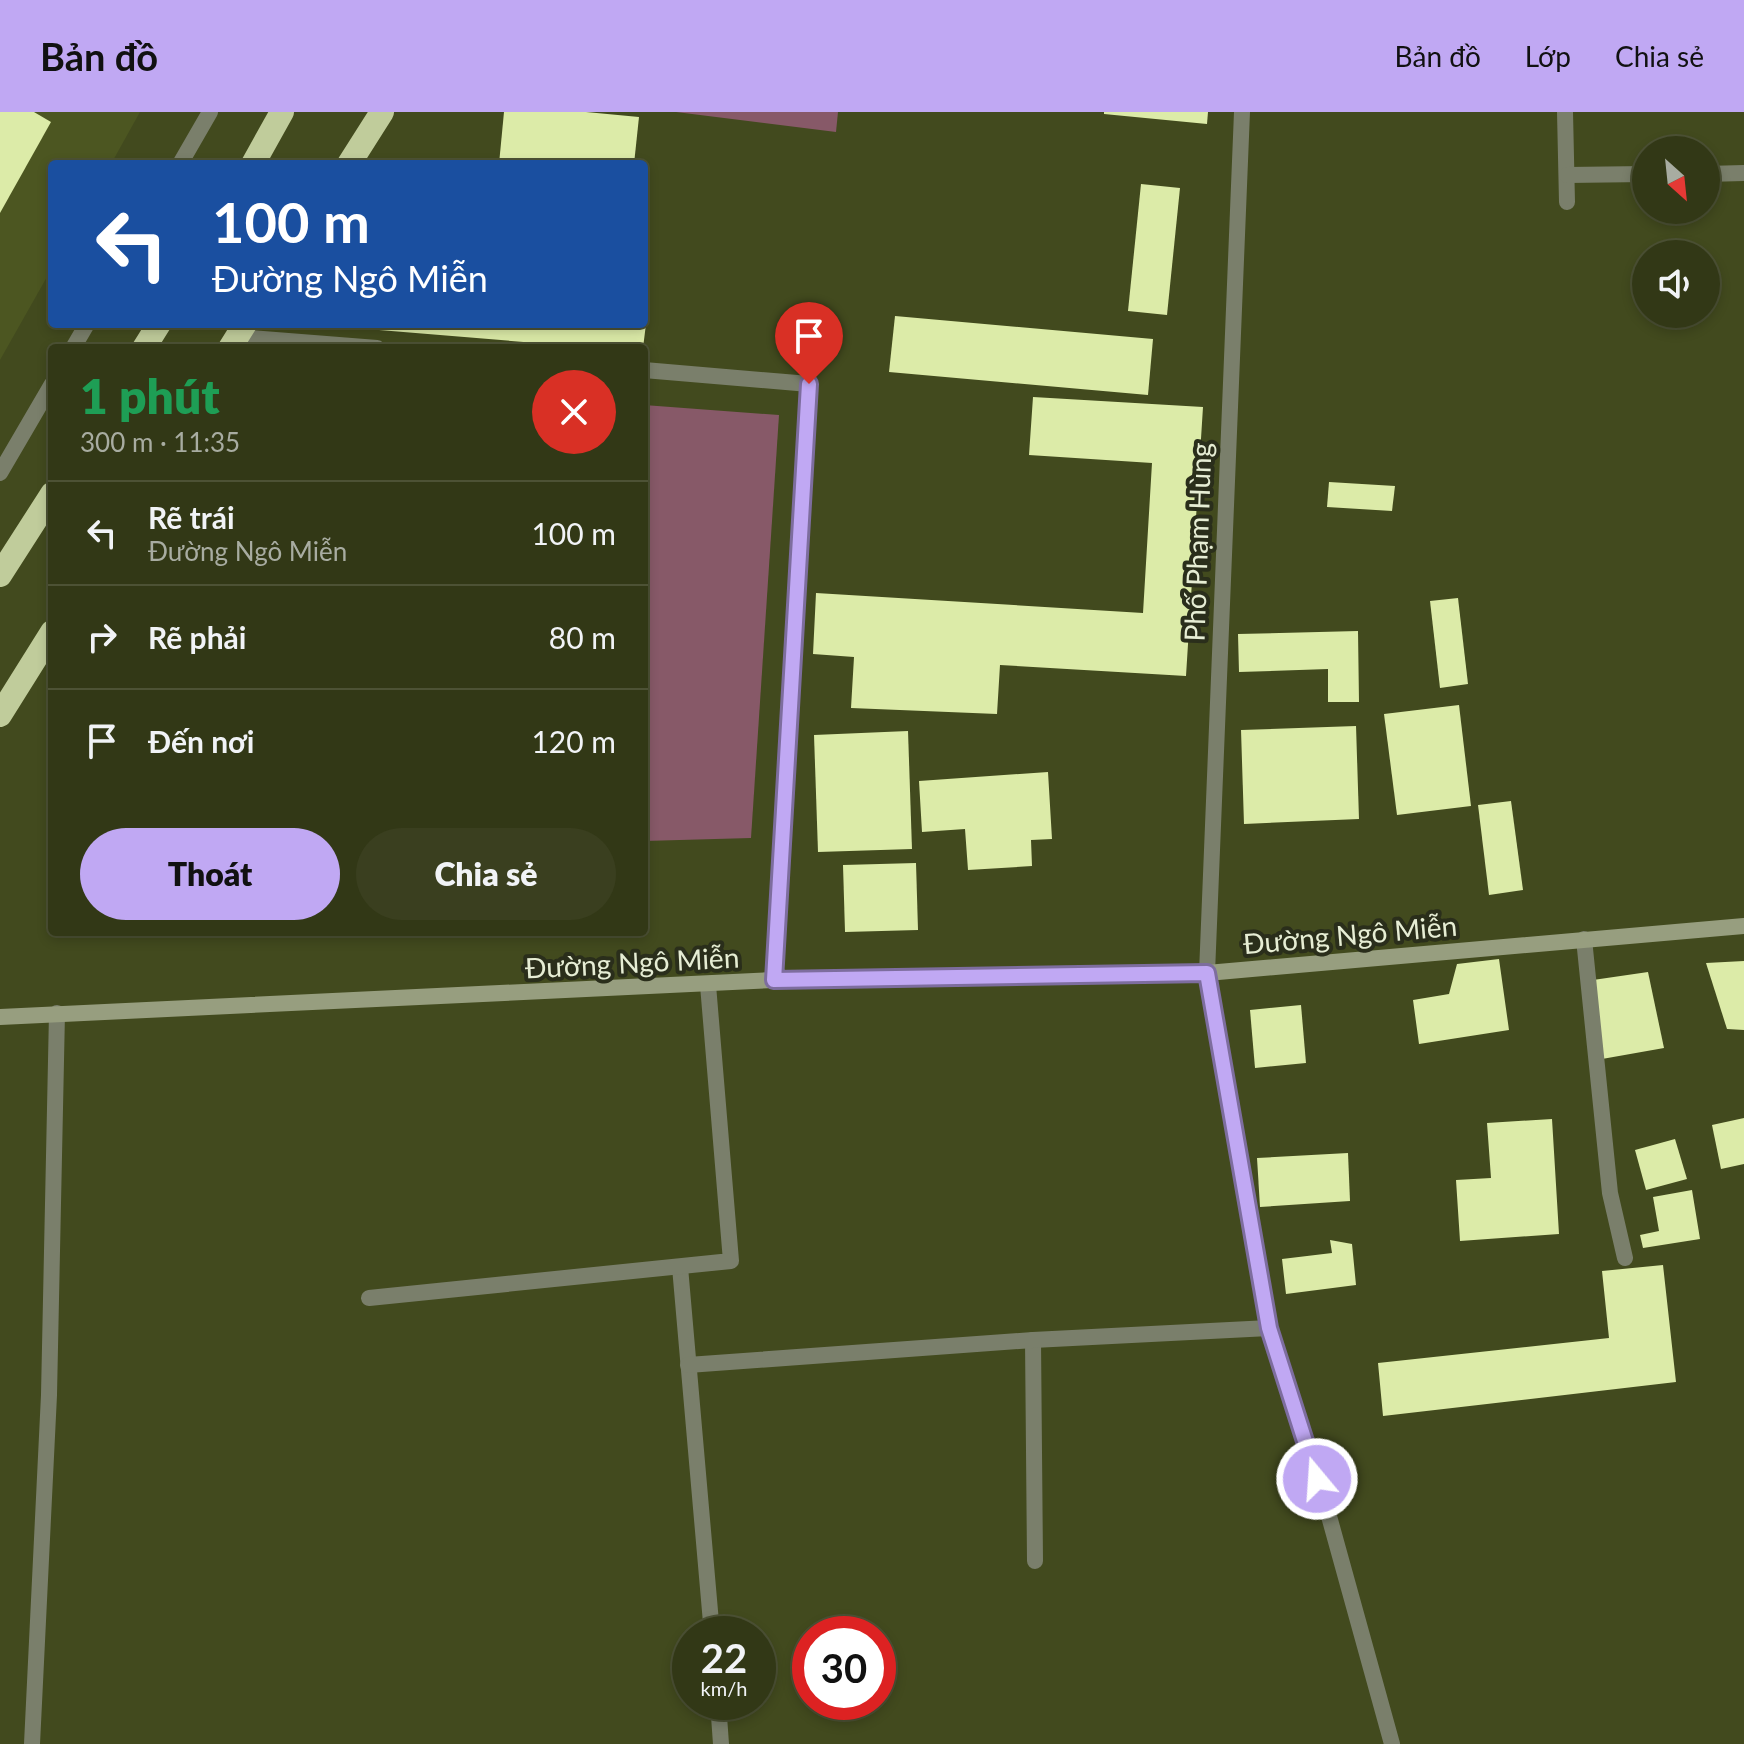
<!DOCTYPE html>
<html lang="vi">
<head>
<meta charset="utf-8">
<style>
	:root { --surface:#323816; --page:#3a3f1f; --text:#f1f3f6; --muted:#a8aca1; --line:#4d5235; --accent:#c0a8f3 }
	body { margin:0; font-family:Lato,sans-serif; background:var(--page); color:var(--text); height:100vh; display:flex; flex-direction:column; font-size:30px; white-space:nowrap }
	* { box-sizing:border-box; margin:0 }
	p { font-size:26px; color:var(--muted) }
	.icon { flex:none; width:44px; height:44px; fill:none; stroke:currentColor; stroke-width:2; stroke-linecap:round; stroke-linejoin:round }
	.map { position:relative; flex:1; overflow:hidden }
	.drawer { position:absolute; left:48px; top:232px; width:600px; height:592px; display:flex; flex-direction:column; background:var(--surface); border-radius:8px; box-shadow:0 4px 12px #0003,0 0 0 2px var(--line) }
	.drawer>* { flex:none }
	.top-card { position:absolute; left:48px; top:48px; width:600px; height:168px; border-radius:8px; box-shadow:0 4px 12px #0003,0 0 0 2px var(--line); background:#1a4fa0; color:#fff; overflow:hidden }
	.needle { width:52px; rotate:153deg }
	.controls { position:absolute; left:1632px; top:24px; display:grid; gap:16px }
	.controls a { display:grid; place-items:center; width:88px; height:88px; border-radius:50%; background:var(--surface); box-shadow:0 4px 12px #0003,0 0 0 2px var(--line); font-size:40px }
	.speed { position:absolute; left:672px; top:1504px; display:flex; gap:16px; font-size:40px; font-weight:700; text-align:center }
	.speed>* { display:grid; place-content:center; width:104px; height:104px; border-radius:50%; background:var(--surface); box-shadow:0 4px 12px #0003,0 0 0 2px var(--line); line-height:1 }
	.speed small { font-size:20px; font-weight:400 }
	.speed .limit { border:12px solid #d22; background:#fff; color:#111 }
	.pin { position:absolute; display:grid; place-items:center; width:68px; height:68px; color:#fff; margin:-82px -34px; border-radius:50% 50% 50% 0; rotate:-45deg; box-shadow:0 0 8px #0007 }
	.pin .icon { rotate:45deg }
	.me { position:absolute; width:88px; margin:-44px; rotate:342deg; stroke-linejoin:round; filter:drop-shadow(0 0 6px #0008) }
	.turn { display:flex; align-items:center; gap:28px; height:168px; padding:0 32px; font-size:36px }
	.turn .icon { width:104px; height:104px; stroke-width:2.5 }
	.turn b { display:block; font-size:56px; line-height:68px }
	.round { display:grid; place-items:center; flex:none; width:84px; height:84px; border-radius:42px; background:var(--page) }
	.summary { display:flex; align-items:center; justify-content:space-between; height:136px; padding:0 32px }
	h1 { font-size:48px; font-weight:800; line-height:60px; color:#1e9e55 }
	.cta { display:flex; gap:16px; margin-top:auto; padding:16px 32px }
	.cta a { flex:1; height:92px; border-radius:48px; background:var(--accent); color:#111; font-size:32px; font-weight:800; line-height:92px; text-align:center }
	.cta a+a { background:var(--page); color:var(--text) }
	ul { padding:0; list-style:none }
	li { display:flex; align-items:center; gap:24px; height:104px; padding:0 32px; border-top:2px solid var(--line) }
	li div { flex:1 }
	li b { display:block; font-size:30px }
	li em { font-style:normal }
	header { display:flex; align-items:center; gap:48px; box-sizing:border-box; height:112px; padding:0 40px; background:var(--accent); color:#111 }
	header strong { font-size:38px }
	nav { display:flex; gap:44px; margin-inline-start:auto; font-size:28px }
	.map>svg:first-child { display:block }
</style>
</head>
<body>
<header>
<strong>Bản đồ</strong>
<nav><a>Bản đồ</a><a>Lớp</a><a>Chia sẻ</a></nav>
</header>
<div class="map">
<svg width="1744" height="1632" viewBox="0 0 1744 1632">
	<rect width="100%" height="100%" fill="#424a1e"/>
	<!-- built -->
	<path fill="#4c5621" d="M0,0h140l-29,52h-59v104l-52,92z"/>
	<!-- green -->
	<g fill="#875968">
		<path d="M676,0h162l-2,20z"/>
		<path d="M644,293l135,10 -28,423 -107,3z"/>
	</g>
	<!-- building -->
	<g fill="#dceba8">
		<path d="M0,0h34l17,10 -51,91z"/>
		<path d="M504,0h82l53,5 -5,47h-135z"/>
		<path d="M1104,0h104l-1,12 -103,-10z"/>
		<path d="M1141,72l39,4 -13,127 -39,-4z"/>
		<path d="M895,204l258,23 -5,56 -259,-23z"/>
		<path d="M375,212h271l-3,24h-46l-218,-18z"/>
		<path d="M1033,285l170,10 -17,269 -186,-11 -3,49 -146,-6 3,-51 -41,-3 3,-61 327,20 9,-150 -123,-8z"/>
		<path d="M1329,370l66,4 -3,25 -65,-4z"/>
		<path d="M1458,486l10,86 -28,4 -10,-87z"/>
		<path d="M1358,519l1,71h-31v-33l-89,3 -1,-38z"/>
		<path d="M1459,593l12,101 -74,9 -13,-101z"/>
		<path d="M1356,614l3,93 -115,5 -3,-94z"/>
		<path d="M908,619l4,118 -94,3 -4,-117z"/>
		<path d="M1048,660l4,67 -21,1 1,26 -64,4 -3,-41 -43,3 -3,-51z"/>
		<path d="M1511,689l12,89 -34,5 -11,-90z"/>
		<path d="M916,751l2,67 -73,2 -2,-67z"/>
		<path d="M1499,847l10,71 -90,14 -6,-44 36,-6 8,-30z"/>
		<path d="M1744,849v69l-17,-1 -21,-66z"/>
		<path d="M1648,860l16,76 -62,11 -9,-79z"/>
		<path d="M1301,893l5,58 -51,5 -5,-58z"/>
		<path d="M1744,1006v46l-23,5 -9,-44z"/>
		<path d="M1552,1007l7,115 -99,7 -4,-61 35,-2 -4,-55z"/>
		<path d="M1675,1027l12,40 -41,11 -11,-40z"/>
		<path d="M1348,1041l2,48 -90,6 -3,-49z"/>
		<path d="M1692,1078l8,49 -57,9 -3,-13 19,-4 -6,-34z"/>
		<path d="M1330,1128l22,4 4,41 -70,9 -4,-35 50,-6z"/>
		<path d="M1663,1153l13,117 -293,34 -5,-53 231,-25 -7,-67z"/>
	</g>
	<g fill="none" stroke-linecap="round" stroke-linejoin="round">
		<!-- street -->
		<g stroke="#7a7f6b" stroke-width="16">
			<path d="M1242,0l-35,861 62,355 58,181 65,235"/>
			<path d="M1565,0l2,90"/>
			<path d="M180,52l30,-52"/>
			<path d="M1706,62l38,-1"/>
			<path d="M1567,63l79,-1"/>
			<path d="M238,225l139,11"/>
			<path d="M73,236l14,-24"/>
			<path d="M644,258l165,14 -35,596"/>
			<path d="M0,361l52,-89"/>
			<path d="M1584,827l26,254 15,65"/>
			<path d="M680,1155l32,367"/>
			<path d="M369,1186l362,-37 -23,-276"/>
			<path d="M1033,1228l2,221"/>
			<path d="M688,1253l345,-25 236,-12"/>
			<path d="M718,1590l3,42"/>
			<path d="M32,1632l17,-349 8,-382"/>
		</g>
		<!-- secondary -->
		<path stroke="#979e7f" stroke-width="16" d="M0,905l774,-37 433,-7 537,-47"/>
		<!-- highway -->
		<g stroke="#c0cc9b" stroke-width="24">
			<path d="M253,52l29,-52"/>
			<path d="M349,52l33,-52"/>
			<path d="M144,236l15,-24"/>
			<path d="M230,236l15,-24"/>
			<path d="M0,463l52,-81"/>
			<path d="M0,603l52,-83"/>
		</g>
	</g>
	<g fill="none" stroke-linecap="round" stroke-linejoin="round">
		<!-- route casing -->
		<g stroke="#7d6d9e" stroke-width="20">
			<path id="route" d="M809,272l-35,596 433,-7 62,355 48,151"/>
		</g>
		<!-- route -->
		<use href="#route" stroke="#c0a8f3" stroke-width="14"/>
	</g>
	<g text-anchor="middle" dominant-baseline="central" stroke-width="8" stroke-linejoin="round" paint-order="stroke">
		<!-- street labels -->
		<g font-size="28" fill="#e6edd4" stroke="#2a2e1b">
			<text transform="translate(1197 430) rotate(-88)">Phố Phạm Hùng</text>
			<text transform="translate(1350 822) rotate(-5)">Đường Ngô Miễn</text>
			<text transform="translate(632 850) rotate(-3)">Đường Ngô Miễn</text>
		</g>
	</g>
</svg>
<div class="controls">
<a><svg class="needle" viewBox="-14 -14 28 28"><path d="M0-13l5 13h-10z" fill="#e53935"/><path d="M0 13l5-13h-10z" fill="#a8aca1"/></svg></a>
<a><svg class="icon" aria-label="sound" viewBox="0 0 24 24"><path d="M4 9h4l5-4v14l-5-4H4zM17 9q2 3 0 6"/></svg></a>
</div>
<div class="speed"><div>22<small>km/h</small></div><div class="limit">30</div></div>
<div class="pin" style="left:809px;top:272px;background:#d93025"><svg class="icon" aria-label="arrive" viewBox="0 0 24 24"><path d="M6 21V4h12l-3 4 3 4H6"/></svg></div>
<svg class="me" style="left:1317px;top:1367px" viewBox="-20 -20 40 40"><circle r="17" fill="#c0a8f3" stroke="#fff" stroke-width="3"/><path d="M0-11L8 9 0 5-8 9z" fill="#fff"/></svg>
<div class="top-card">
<div class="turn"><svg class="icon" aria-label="left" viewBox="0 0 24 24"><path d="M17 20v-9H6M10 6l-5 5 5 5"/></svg><div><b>100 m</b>Đường Ngô Miễn</div></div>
</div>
<section class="drawer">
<div class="summary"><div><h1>1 phút</h1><p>300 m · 11:35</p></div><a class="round" style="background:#d93025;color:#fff"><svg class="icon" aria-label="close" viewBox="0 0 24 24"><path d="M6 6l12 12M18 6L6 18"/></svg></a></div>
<ul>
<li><svg class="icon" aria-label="left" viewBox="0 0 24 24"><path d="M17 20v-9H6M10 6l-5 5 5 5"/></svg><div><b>Rẽ trái</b><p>Đường Ngô Miễn</p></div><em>100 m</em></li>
<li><svg class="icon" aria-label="right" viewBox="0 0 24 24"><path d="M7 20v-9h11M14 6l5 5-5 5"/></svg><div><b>Rẽ phải</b></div><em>80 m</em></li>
<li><svg class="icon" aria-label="arrive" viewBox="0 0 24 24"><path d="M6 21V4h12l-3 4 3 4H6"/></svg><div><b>Đến nơi</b></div><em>120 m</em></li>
</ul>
<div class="cta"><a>Thoát</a><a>Chia sẻ</a></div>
</section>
</div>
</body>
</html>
